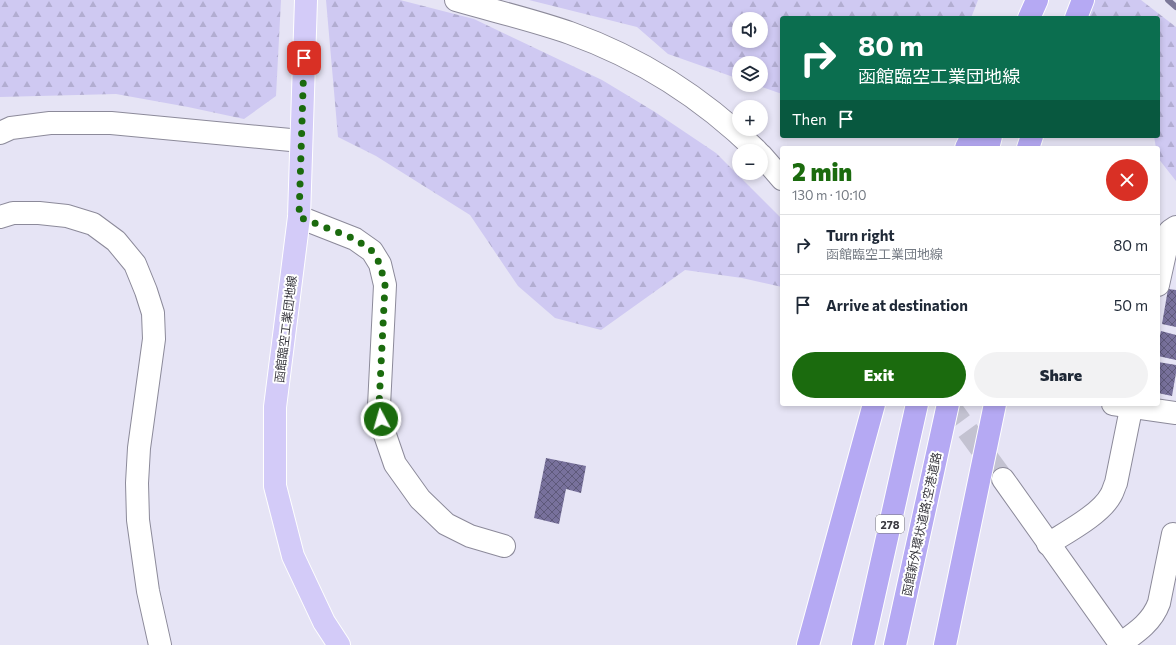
<!DOCTYPE html>
<html lang="en">
<head>
<meta charset="utf-8">
<style>
	:root { --surface:#fff; --page:#f2f2f3; --text:#1f2937; --muted:#747a83; --line:#e0e1e3; --accent:#1b6b0e }
	body { margin:0; font-family:Commissioner,"Noto Sans JP",sans-serif; background:var(--page); color:var(--text); height:100vh; display:flex; flex-direction:column; font-size:15px; white-space:nowrap }
	* { box-sizing:border-box; margin:0 }
	p { font-size:13px; color:var(--muted) }
	.icon { flex:none; width:22px; height:22px; fill:none; stroke:currentColor; stroke-width:2; stroke-linecap:round; stroke-linejoin:round }
	.map { position:relative; flex:1; overflow:hidden }
	.side { position:absolute; left:780px; top:146px; width:380px; height:260px; display:flex; flex-direction:column; background:var(--surface); border-radius:4px; box-shadow:0 2px 6px #0003 }
	.side>* { flex:none }
	.top-card { position:absolute; left:780px; top:16px; width:380px; height:122px; border-radius:4px; box-shadow:0 2px 6px #0003; background:#0b6e4f; color:#fff; overflow:hidden }
	.controls { position:absolute; left:732px; top:12px; display:grid; gap:8px }
	.controls a { display:grid; place-items:center; width:36px; height:36px; border-radius:50%; background:var(--surface); box-shadow:0 2px 6px #0003; font-size:20px }
	.pin { position:absolute; display:grid; place-items:center; width:34px; height:34px; color:#fff; margin:-17px; border-radius:8px; box-shadow:0 2px 6px #0006 }
	.me { position:absolute; width:44px; margin:-22px; rotate:354deg; stroke-linejoin:round; filter:drop-shadow(0 0 3px #0008) }
	.turn { display:flex; align-items:center; gap:14px; height:84px; padding:0 12px; font-size:18px }
	.turn .icon { width:52px; height:52px; stroke-width:2.5 }
	.turn b { display:block; font-size:28px; line-height:34px }
	.then { display:flex; align-items:center; height:38px; padding:0 12px; background:#0003; gap:8px; font-size:15px }
	.round { display:grid; place-items:center; flex:none; width:42px; height:42px; border-radius:21px; background:var(--page) }
	.overview { display:flex; align-items:center; justify-content:space-between; height:68px; padding:0 12px }
	h1 { font-size:24px; font-weight:800; line-height:30px; color:var(--accent) }
	.primary-button { display:flex; gap:8px; margin-top:auto; padding:8px 12px }
	.primary-button a { flex:1; height:46px; border-radius:24px; background:var(--accent); color:#fff; font-size:16px; font-weight:800; line-height:46px; text-align:center }
	.primary-button a+a { background:var(--page); color:var(--text) }
	ul { padding:0; list-style:none }
	li { display:flex; align-items:center; gap:12px; height:60px; padding:0 12px; border-top:1px solid var(--line) }
	li div { flex:1 }
	li b { display:block; font-size:15px }
	li em { font-style:normal }
	.map>svg:first-child { display:block }
</style>
</head>
<body>
<div class="map">
<svg width="1176" height="645" viewBox="0 0 1176 645">
	<defs>
		<pattern id="forest-firs" width="22" height="20" patternUnits="userSpaceOnUse"><rect width="22" height="20" fill="#cfc9f2"/><path d="M5 1l3.5 6h-7zM16 11l3.5 6h-7z" fill="#b2add1"/></pattern>
		<pattern id="building-cross-hatch" width="8" height="8" patternUnits="userSpaceOnUse"><rect width="8" height="8" fill="#78719c"/><path d="M0 0l8 8M0 8l8-8" fill="none" stroke="#5e597a"/></pattern>
	</defs>
	<rect width="100%" height="100%" fill="#e6e4f5"/>
	<!-- forest -->
	<g fill="url(#forest-firs)" fill-rule="evenodd">
		<path d="M0,0h281l-5,96 -32,23 -56,-12 -72,-13 -116,3z"/>
		<path d="M326,0h74l74,19 128,61 53,32 61,41 66,66v68l-40,-9 -57,-8 -84,60 -46,-12 -37,-32 -48,-71 -94,-59 -38,-19z"/>
		<path d="M529,0h449l-7,18h-189v76l-26,-9h5v-22h-22v16l-71,-25 -31,-27zM739,19h22v22h-22z"/>
		<path d="M1073,0h68l35,27v154l-18,-23v-10h-2l-2,-12h4v-118h-85z"/>
	</g>
	<g fill="none" stroke-linecap="round" stroke-linejoin="round">
		<!-- stream -->
		<path stroke="#7c7899" stroke-width="6" d="M1168,0l8,7"/>
	</g>
	<!-- building -->
	<g fill="url(#building-cross-hatch)">
		<path d="M1168,289l8,1v37l-14,-3z"/>
		<path d="M1161,331l15,4v25l-18,-4v-12z"/>
		<path d="M1158,362l18,3v8l-4,23 -14,-3z"/>
		<path d="M546,458l40,8 -5,27 -15,-4 -7,35 -25,-6z"/>
	</g>
	<g fill="none" stroke-linecap="round" stroke-linejoin="round">
		<!-- minor-tunnel -->
		<path stroke="#c3c2d1" stroke-width="22" stroke-dasharray="22 11" stroke-linecap="butt" d="M948,404l55,75"/>
		<!-- minor casing -->
		<g stroke="#8c8a9a" stroke-width="24">
			<g id="minor">
				<path d="M456,0c38,11 77,20 114,33 70,25 134,66 187,118"/>
				<path d="M0,133l11,-5 39,-5h61l190,18"/>
				<path d="M761,155l21,24"/>
				<path d="M0,217l13,-4h26l28,3 26,8 23,17 19,23 11,27 7,22 1,26 -15,109 -2,35 1,37 10,71 12,54"/>
				<path d="M299,217l56,22 17,12 8,13 5,21 -6,121 5,26 11,32 25,35 26,25 24,12 34,10"/>
				<path d="M1158,285l12,-54 6,-4"/>
				<path d="M1113,404l63,9"/>
				<path d="M1003,479l118,166"/>
				<path d="M1048,544c19,-12 53,-30 63,-49 2,-3 3,-8 5,-12l16,-79"/>
				<path d="M1120,644c17,-12 32,-22 39,-41l14,-69 3,1"/>
			</g>
		</g>
		<!-- major casing -->
		<g stroke="#fff" stroke-width="24">
			<path id="major" d="M306,0l-7,217 -24,190v79l18,70 31,66 15,23"/>
		</g>
		<!-- highway casing -->
		<g stroke="#fff" stroke-width="24">
			<g id="highway">
				<path d="M1029,18l8,-18"/>
				<path d="M1076,18l7,-18"/>
				<path d="M966,148l6,-12"/>
				<path d="M988,148l3,-12"/>
				<path d="M1028,148l4,-12"/>
				<path d="M808,645l66,-241"/>
				<path d="M863,645l54,-241"/>
				<path d="M895,645l53,-241"/>
				<path d="M945,645l50,-241"/>
			</g>
		</g>
		<!-- minor -->
		<use href="#minor" stroke="#fff" stroke-width="22"/>
		<!-- major -->
		<use href="#major" stroke="#d3cbf8" stroke-width="22"/>
		<!-- highway -->
		<use href="#highway" stroke="#b5a9f3" stroke-width="22"/>
	</g>
	<g fill="none" stroke-linecap="round" stroke-linejoin="round">
		<!-- route -->
		<path stroke="#1b6b0e" stroke-width="7" stroke-dasharray="0 12.6" d="M304,58l-5,159 56,22 17,12 8,13 5,21 -6,121 2,13"/>
	</g>
	<g text-anchor="middle" dominant-baseline="central" stroke-width="4" stroke-linejoin="round" paint-order="stroke">
		<!-- shield labels -->
		<rect fill="#fff" stroke="#747479" stroke-width="1" x="876" y="515" width="28" height="18" rx="3"/>
		<g font-size="11" font-weight="bold" fill="#39383f">
			<text x="890" y="524">278</text>
		</g>
		<!-- street labels -->
		<g font-size="12" fill="#39383f" stroke="#fff">
			<text transform="translate(285 329) rotate(-83)">函館臨空工業団地線</text>
			<text transform="translate(921 524) rotate(-78)">函館新外環状道路;空港道路</text>
		</g>
	</g>
</svg>
<div class="controls">
<a><svg class="icon" aria-label="sound" viewBox="0 0 24 24"><path d="M4 9h4l5-4v14l-5-4H4zM17 9q2 3 0 6"/></svg></a>
<a><svg class="icon" aria-label="layers" viewBox="0 0 24 24"><path d="M12 4l9 5-9 5-9-5zM3 14l9 5 9-5"/></svg></a>
<a>+</a>
<a>−</a>
</div>
<div class="pin" style="left:304px;top:58px;background:#d93025"><svg class="icon" aria-label="arrive" viewBox="0 0 24 24"><path d="M6 21V4h12l-3 4 3 4H6"/></svg></div>
<svg class="me" style="left:381px;top:419px" viewBox="-20 -20 40 40"><circle r="17" fill="#1b6b0e" stroke="#fff" stroke-width="3"/><path d="M0-11L8 9 0 5-8 9z" fill="#fff"/></svg>
<div class="top-card">
<div class="turn"><svg class="icon" aria-label="right" viewBox="0 0 24 24"><path d="M7 20v-9h11M14 6l5 5-5 5"/></svg><div><b>80 m</b>函館臨空工業団地線</div></div>
<div class="then">Then<svg class="icon" aria-label="arrive" viewBox="0 0 24 24"><path d="M6 21V4h12l-3 4 3 4H6"/></svg></div>
</div>
<section class="side">
<div class="overview"><div><h1>2 min</h1><p>130 m · 10:10</p></div><a class="round" style="background:#d93025;color:#fff"><svg class="icon" aria-label="close" viewBox="0 0 24 24"><path d="M6 6l12 12M18 6L6 18"/></svg></a></div>
<ul>
<li><svg class="icon" aria-label="right" viewBox="0 0 24 24"><path d="M7 20v-9h11M14 6l5 5-5 5"/></svg><div><b>Turn right</b><p>函館臨空工業団地線</p></div><em>80 m</em></li>
<li><svg class="icon" aria-label="arrive" viewBox="0 0 24 24"><path d="M6 21V4h12l-3 4 3 4H6"/></svg><div><b>Arrive at destination</b></div><em>50 m</em></li>
</ul>
<div class="primary-button"><a>Exit</a><a>Share</a></div>
</section>
</div>
</body>
</html>
